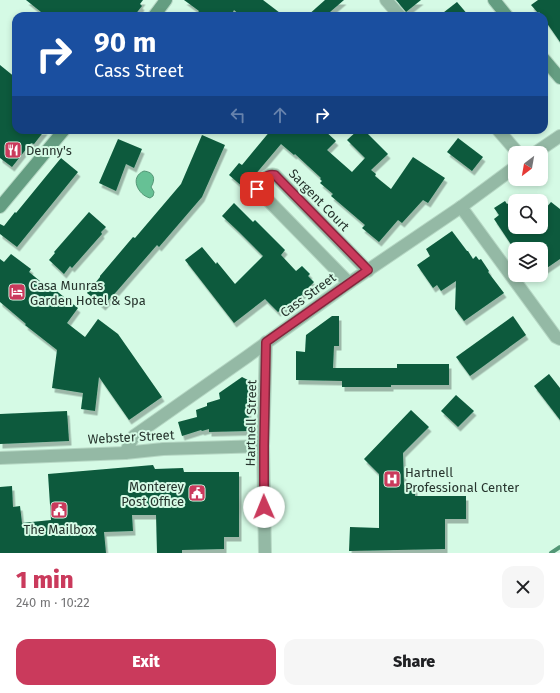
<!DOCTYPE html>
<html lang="en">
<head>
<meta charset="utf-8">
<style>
	:root { --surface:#fff; --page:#f6f6f6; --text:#202124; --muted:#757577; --accent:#ca3a5c }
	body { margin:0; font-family:"Fira Sans",sans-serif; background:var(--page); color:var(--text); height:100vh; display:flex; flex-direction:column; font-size:15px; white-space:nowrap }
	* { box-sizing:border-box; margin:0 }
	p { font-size:13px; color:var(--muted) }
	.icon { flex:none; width:22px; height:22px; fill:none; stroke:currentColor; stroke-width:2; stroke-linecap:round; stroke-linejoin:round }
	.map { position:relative; height:553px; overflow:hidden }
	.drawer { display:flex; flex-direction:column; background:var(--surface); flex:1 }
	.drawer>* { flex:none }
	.top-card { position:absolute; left:12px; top:12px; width:536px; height:122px; border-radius:12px; box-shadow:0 2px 6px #0003; background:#1a4fa0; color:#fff; overflow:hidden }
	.needle { width:26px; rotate:211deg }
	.buttons { position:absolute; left:508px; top:146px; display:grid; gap:8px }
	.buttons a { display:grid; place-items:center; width:40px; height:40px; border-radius:8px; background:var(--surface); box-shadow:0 2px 6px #0003; font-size:20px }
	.pin { position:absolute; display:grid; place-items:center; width:34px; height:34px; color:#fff; margin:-17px; border-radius:8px; box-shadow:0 2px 6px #0006 }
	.me { position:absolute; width:44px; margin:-22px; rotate:359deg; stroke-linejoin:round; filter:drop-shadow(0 0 3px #0008) }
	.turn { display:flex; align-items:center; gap:14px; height:84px; padding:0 16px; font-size:18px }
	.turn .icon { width:52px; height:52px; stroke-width:2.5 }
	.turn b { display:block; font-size:28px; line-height:34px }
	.lanes { display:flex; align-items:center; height:38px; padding:0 16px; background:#0003; justify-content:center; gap:20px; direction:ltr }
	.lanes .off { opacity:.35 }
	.round { display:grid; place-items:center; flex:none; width:42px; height:42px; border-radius:12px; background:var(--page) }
	.head { display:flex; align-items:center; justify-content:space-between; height:68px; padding:0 16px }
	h1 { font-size:24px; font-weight:800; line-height:30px; color:var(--accent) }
	.action { display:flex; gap:8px; margin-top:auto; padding:8px 16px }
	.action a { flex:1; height:46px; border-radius:12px; background:var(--accent); color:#fff; font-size:16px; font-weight:800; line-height:46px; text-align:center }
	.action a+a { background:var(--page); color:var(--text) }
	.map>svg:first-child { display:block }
</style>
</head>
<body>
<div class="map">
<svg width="560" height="553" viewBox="0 0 560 553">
	<defs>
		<filter id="shadow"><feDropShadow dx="2.5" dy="4.5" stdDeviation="0" flood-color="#0004"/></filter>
	</defs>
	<rect width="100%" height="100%" fill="#d5fae5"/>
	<!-- water -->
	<path fill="#66c195" stroke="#539776" d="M144,171c10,1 12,8 7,16l3,5 -1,4 -3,2c-12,-3 -21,-21 -6,-27z"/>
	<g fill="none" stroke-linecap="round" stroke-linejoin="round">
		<!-- stream -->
		<path stroke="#539776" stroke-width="4" d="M551,553l9,-6"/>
	</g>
	<!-- building -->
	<g fill="#0b5a3c" filter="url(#shadow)">
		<path d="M26,0h117l-3,4 2,2 -8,10h-88z"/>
		<path d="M184,0h79l21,16h-43l-7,-6 -3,6h-36l4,-5z"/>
		<path d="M325,0h19l-14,12 1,4h-24z"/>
		<path d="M396,0h25l-15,12z"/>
		<path d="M538,0h22v42l-16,-23v-3h-2l-3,-4 -1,1 -7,-8z"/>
		<path d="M457,2l12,14h-30z"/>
		<path d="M0,65l16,13v52h29l-11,14 -3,-1 -19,24 -12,-9z"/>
		<path d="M271,130h53l12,11 -9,9 25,22 13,-14 -18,-18 11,-10h6l24,24 -17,16 5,4 -1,2 16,13 22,-32 32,21 -17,25 -5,-3 -21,23 -4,-3 -19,22 -17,-14 3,-3 -34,-29 2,-2 -13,-11 2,-2 -2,-2 1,-1 -26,-24 -1,1 -13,-11 -37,44 -15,-13 10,-12 3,2z"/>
		<path d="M202,135l23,10 -23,52 -43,50 -2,-2 -40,46 -14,15 -16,-13 13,-16v-1l33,-39 2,1 46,-54z"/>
		<path d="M458,138l25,19 -11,14 -25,-19z"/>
		<path d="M118,139l24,10 -8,19 -8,-4 -10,27 -17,-8z"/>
		<path d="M61,158l17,14 -61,75 -17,-13v-10l4,2 11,-14 1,1z"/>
		<path d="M515,199v28h26v-24l4,6 6,-7 9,7v50l-19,13v-23h-27l-20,-30 5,-4 -5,-7 11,-7 2,3z"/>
		<path d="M234,203l19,19 2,-2 30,30 -4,5 15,16 6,-5 8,8 -2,2 6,6 -17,18 -2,-1 -11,10 -1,-1 -5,4 -13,-13 -31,24 -49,-63 17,-13 14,17 1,-2 18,22 28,-28 -24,-24 -17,-16z"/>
		<path d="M89,212l17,15 -5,5 1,2 -30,34 -2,-2 -6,8 -15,-14 6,-7 -1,-1z"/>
		<path d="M452,231l15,20h1l5,8 3,-3 3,4 2,-1 8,12 -1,1 16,21 -40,28 -9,-12 1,-28 -15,10 -4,-6 -4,3 -16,-23 13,-9 -4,-7z"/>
		<path d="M11,254l20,15 -2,3 23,19 2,-2 24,19 -11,15 18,14 13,-18 20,15 44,63 -33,23 -30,-43 -4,34 -14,-2 2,-16 -31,-5 5,-38 -32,-25 1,-1 -26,-22v-43l4,3z"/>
		<path d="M332,316h7v30h-5l-1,22h64v-4h52v21h-58v2h-49v-6l-46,-1v-29l9,1 1,-17z"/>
		<path d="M513,316l13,19 -56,41 -14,-19z"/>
		<path d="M549,374l11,14v32l-26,-34z"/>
		<path d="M242,377l6,3 1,51 -40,1v-3l-7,2 -1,-1 -19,6 -4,-14 19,-5 -1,-7 11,-4v-3l13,-4 -1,-6z"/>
		<path d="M456,395l18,16 -16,16 -17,-16z"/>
		<path d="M411,410l18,17 -26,26 1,32h11v11h51v23h-21v30l-96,2 1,-24 29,1v-54l-15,-15z"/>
		<path d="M67,411l2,30 -69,3v-30z"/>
		<path d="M153,465l2,4 28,-1 1,4h55v65h-15v12l-42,1v3h-25l-1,-38h-24l1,16 -29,1 2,21h-106v-66l12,-1 1,21 7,-1 2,17 29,-3 -3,-46z"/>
	</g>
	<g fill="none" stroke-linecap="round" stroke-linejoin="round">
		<!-- street casing -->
		<g stroke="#b6d7c4" stroke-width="14">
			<g id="street">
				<path d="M386,0l14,16"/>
				<path d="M498,130l20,23"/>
				<path d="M535,153l25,-17"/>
				<path d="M461,207l95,130 4,2"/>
				<path d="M349,283l-92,-94 1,-5c5,-5 10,-11 17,-9l93,96"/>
				<path d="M125,453l9,-17 114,-80 101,-73 112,-76 54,-40"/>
				<path d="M0,458l125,-5 38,-4 100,-3"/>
				<path d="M265,553l-2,-107 3,-104"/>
			</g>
		</g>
		<!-- secondary casing -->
		<g stroke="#b6d7c4" stroke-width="14">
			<g id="secondary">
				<path d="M494,0l13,16"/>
				<path d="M154,16l12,-16"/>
				<path d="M544,59l16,19"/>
				<path d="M0,207l64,-77"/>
			</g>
		</g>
		<!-- street -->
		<use href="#street" stroke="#94b9a5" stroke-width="12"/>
		<!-- secondary -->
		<use href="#secondary" stroke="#649d81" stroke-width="12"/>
	</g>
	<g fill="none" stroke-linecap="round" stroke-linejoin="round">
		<!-- route casing -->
		<g stroke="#83263c" stroke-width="10">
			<path id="route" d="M257,189c1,-8 10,-16 18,-14l93,95 -102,72 -2,104v61"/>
		</g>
		<!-- route -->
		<use href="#route" stroke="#ca3a5c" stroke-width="7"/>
	</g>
	<!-- icons -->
	<defs>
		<g id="restaurant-square" transform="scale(0.9)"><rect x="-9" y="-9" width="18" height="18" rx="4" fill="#ca3a5c" stroke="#d5fae5"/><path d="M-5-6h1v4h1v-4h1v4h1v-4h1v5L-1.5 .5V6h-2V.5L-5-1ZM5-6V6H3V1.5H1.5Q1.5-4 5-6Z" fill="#fff"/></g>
		<g id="hotel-square" transform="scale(0.9)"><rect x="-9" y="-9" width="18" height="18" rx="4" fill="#ca3a5c" stroke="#d5fae5"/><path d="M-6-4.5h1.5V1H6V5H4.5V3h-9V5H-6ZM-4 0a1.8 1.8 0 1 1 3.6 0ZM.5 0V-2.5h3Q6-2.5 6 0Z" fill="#fff"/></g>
		<g id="hospital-square" transform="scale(0.9)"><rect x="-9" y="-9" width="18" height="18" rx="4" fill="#ca3a5c" stroke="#d5fae5"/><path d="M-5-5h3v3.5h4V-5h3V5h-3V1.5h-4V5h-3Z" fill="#fff"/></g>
		<g id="civic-square" transform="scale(0.9)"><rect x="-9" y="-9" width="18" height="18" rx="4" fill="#ca3a5c" stroke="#d5fae5"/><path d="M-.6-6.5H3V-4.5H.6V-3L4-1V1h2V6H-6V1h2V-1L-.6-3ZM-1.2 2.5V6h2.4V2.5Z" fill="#fff"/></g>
	</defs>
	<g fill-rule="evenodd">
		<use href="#restaurant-square" x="13" y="150"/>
		<use href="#hotel-square" x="17" y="292"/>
		<use href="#hospital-square" x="392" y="479"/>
		<use href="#civic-square" x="197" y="493"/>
		<use href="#civic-square" x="59" y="510"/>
	</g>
	<g text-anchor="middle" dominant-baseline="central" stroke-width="4" stroke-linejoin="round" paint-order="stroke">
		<!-- poi labels -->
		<g font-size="13" fill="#27352e" stroke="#d5fae5" text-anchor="start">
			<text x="26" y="150">Denny's</text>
			<text x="30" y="285">Casa Munras<tspan x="30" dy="15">Garden Hotel &amp; Spa</tspan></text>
			<text x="405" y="472">Hartnell<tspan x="405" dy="15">Professional Center</tspan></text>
			<text x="184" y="486" text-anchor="end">Monterey<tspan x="184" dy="15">Post Office</tspan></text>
			<text x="59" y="529" text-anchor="middle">The Mailbox</text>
		</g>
		<!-- street labels -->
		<g font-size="13" fill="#27352e" stroke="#d5fae5">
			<text transform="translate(319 200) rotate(46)">Sargent Court</text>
			<text transform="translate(308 295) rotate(-36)">Cass Street</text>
			<text transform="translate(251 423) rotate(-89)">Hartnell Street</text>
			<text transform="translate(131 437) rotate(-3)">Webster Street</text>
		</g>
	</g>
</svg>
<div class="buttons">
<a><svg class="needle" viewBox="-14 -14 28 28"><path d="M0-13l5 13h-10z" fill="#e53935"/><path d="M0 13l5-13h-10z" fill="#757577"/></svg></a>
<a><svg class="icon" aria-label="search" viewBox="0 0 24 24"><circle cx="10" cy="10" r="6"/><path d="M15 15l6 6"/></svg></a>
<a><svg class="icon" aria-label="layers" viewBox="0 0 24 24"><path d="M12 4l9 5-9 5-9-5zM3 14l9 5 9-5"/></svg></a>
</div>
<div class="pin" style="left:257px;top:189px;background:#d93025"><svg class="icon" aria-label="arrive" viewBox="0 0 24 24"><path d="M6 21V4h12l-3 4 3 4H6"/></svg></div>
<svg class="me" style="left:264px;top:507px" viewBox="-20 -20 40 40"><circle r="19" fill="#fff"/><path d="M0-13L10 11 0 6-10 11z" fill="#ca3a5c"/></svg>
<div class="top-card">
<div class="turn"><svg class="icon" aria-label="right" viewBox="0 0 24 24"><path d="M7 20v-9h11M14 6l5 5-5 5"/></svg><div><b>90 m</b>Cass Street</div></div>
<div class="lanes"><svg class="icon off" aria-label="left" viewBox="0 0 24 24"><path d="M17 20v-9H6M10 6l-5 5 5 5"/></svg><svg class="icon off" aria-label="ahead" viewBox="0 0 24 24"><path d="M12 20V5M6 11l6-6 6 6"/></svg><svg class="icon" aria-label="right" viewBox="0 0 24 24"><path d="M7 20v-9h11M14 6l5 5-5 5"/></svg></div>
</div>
</div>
<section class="drawer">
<div class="head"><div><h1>1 min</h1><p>240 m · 10:22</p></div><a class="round"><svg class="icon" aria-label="close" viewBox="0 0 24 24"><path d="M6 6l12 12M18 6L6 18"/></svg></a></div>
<div class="action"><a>Exit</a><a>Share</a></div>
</section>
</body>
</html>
